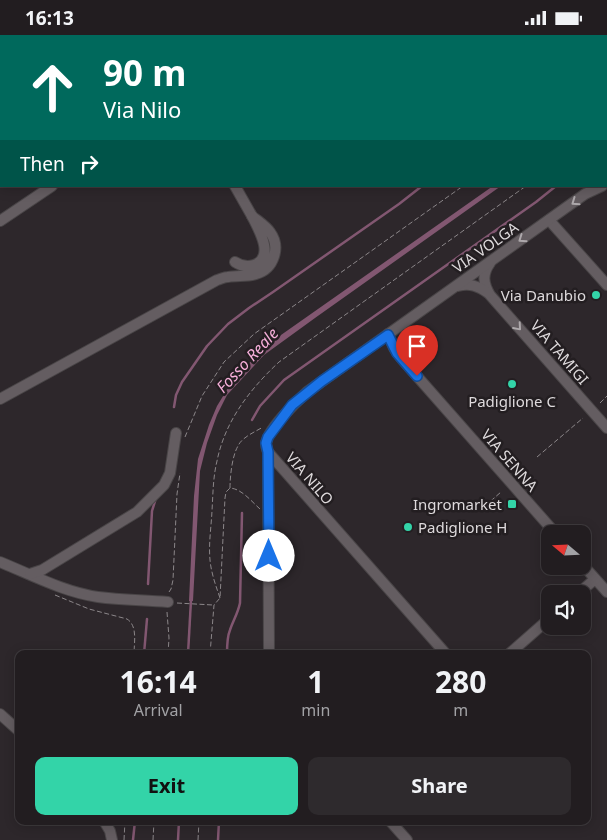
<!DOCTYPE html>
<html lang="en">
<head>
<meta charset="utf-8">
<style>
	:root { --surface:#221d20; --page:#2e2a2d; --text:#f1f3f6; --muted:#a2a2a5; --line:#3f3b3e; --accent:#33d4a8 }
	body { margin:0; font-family:"Noto Sans",sans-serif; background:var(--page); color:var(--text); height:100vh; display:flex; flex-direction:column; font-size:19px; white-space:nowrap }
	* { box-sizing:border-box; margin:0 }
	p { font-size:16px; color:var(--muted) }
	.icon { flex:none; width:28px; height:28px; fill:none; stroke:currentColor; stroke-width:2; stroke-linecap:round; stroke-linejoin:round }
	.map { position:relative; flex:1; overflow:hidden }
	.details { position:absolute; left:15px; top:615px; width:576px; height:175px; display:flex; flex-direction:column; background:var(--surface); border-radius:10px; box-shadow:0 2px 12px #0003,0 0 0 1px var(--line) }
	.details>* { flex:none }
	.top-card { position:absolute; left:0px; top:0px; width:608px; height:152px; box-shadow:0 2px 12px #0003,0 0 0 1px var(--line); background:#00695c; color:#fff; overflow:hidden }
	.needle { width:32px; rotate:289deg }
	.buttons { position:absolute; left:541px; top:490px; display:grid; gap:10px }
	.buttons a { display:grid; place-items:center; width:50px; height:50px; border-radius:10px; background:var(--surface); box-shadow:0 2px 12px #0003,0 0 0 1px var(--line); font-size:25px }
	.pin { position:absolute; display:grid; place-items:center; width:42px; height:42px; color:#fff; margin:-51px -21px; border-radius:50% 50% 50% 0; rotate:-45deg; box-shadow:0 0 5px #0007 }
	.pin .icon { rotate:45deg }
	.me { position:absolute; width:55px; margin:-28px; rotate:0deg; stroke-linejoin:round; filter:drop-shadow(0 0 4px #0008) }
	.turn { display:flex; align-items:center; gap:18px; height:105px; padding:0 20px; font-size:22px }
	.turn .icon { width:65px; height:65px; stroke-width:2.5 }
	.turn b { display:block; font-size:35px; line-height:42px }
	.then { display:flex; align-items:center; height:48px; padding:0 20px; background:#0003; gap:10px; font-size:19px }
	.eta { display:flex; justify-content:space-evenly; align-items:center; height:85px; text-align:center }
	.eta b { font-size:30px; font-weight:700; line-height:35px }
	.action { display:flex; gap:10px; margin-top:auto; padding:10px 20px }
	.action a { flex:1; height:58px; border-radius:10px; background:var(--accent); color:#111; font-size:20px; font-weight:700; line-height:58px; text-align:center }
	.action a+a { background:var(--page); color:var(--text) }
	.status { display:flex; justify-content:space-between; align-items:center; height:35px; padding:0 25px; background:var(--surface); direction:ltr }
	.status svg { height:14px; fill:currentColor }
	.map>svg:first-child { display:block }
</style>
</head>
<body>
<div class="status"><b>16:13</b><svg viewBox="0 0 49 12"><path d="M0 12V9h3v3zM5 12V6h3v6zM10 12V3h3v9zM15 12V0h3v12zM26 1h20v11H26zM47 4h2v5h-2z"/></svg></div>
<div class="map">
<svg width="607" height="805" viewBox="0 0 607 805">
	<rect width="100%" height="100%" fill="#2d272b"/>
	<!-- water -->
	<path fill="#825771" d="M493,151h8l-186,132 -51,37 -37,40 -10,20 -10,28 -7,28 -7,130h-4l5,-105 4,-37 11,-34 8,-19 11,-18 20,-24 33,-29z"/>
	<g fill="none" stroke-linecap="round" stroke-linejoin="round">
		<!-- stream -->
		<g stroke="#825771" stroke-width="2.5">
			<path d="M601,1l1,-1"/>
			<path d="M606,108l1,-1"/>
			<path d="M174,372l2,-12 6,-13 25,-36 21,-22 21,-16 24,-16 126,-88 23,-18"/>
			<path d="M252,385l8,-14 24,-26 252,-178 20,-16"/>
			<path d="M148,549l4,-73 4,-13"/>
			<path d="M144,619l3,-35"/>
			<path d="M188,619l3,-54"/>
			<path d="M227,619c0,-8 0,-17 3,-24 3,-9 8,-17 10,-27l2,-90"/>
			<path d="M133,805l2,-19"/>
			<path d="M178,805l1,-19"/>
			<path d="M218,805l1,-19"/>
		</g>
		<!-- minor casing -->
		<g stroke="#494547" stroke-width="12">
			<g id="minor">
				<path d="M44,1l3,-1"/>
				<path d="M90,1l1,-1"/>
				<path d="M220,1l3,-1"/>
				<path d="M0,28l1,-1"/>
				<path d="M0,91l1,-1"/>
				<path d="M0,131h1"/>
				<path d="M235,151l17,30"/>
				<path d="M549,185l58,65"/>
				<path d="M0,186l52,-35"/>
				<path d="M490,228c-8,11 -7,20 0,32l117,133"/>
				<path d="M458,251c12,-3 20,0 30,7"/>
				<path d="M388,299l6,14 7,10 155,176"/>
				<path d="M0,364l217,-119c4,-1 7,-3 11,-3 9,-2 19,0 28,-3 18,-5 25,-27 14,-42 -4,-6 -12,-11 -18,-16 6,12 24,42 2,49 -6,2 -13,1 -19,-3"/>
				<path d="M268,417l1,202"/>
				<path d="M0,527c32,13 64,30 98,35 23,3 47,3 70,5"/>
				<path d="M582,529l25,28"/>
				<path d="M30,539l12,-4 95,-58 27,-27 6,-12 6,-40"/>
				<path d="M578,559l17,-15"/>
				<path d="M446,619l-178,-202c-1,-3 -2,-5 -2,-8 1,-14 30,-42 41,-52l278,-198 17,-8"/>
				<path d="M509,619l41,-36"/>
				<path d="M0,679l19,17"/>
				<path d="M104,786l6,10 2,9"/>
				<path d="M390,786l17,19"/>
			</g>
		</g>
		<!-- path -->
		<g stroke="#8c878a" stroke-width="1" stroke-dasharray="5 2.5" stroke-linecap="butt">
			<path d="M606,81h1"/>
			<path d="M600,368l7,-7"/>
			<path d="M185,402l17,-41 22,-34 30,-28 209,-148"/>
			<path d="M537,422l46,-39"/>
			<path d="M230,453c0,-11 2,-32 8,-42 4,-9 17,-14 25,-19"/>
			<path d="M485,471l16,-14"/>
			<path d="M169,557l2,-3 2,-9 4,-86 3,-21"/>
			<path d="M55,560l34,14 38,10c11,7 7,24 7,35"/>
			<path d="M220,563c-3,-9 -6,-17 -8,-26 -5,-20 -1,-41 0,-61 1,-17 1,-34 5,-50 8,-40 33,-72 62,-99l247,-176"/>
			<path d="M177,568l36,2"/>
			<path d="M167,577l2,26 -1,16"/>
			<path d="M210,619l4,-49 6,-7 5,-100 1,-6 4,-4c12,1 21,13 30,21"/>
			<path d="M124,805l1,-19"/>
			<path d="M153,805l1,-19"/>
			<path d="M198,805l1,-19"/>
		</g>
		<!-- minor -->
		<use href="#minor" stroke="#645d61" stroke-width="10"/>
	</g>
	<!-- one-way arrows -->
	<defs><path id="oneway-chevron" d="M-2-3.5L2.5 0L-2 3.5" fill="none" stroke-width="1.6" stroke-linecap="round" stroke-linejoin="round" transform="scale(1.25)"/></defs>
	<g stroke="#ada8ab">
		<use href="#oneway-chevron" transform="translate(575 167) rotate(145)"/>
		<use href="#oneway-chevron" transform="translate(522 204) rotate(145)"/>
		<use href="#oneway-chevron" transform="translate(518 292) rotate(49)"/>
	</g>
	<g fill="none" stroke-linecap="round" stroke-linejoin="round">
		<!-- route casing -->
		<g stroke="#114b97" stroke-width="12">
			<path id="route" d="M269,521l-1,-104 -2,-9 2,-6 24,-32 30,-24 66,-46 9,18 20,23"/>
		</g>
		<!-- route -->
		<use href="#route" stroke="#1a73e8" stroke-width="9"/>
	</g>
	<!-- markers -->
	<g fill="#33d4a8" stroke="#231e21" stroke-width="2">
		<circle cx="596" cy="260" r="5"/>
		<circle cx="512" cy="349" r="5"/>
		<rect x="507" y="464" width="10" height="10" rx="2.5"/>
		<circle cx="408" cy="492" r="5"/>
	</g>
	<g text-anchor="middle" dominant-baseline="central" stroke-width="5" stroke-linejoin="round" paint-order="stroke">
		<!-- street labels -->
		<g font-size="15" fill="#dedadc" stroke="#231e21">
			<text transform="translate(485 212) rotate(-35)">VIA VOLGA</text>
			<text transform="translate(560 317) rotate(49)">VIA TAMIGI</text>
			<text transform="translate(510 425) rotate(49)">VIA SENNA</text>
			<text transform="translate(310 443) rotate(49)">VIA NILO</text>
		</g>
		<!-- poi labels -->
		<g font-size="15" fill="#dedadc" stroke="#231e21" text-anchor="end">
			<text x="586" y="260">Via Danubio</text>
			<text x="512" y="366" text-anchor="middle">Padiglione C</text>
			<text x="502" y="469">Ingromarket</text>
			<text x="418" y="492" text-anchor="start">Padiglione H</text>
		</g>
		<!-- water labels -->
		<g font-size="16" font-style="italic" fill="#f5afd9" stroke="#231e21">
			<text transform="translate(247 325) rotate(-47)">Fosso Reale</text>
		</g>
	</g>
</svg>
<div class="buttons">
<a><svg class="needle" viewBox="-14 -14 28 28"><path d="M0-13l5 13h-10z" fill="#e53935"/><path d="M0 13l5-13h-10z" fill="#a2a2a5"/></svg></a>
<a><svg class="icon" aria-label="sound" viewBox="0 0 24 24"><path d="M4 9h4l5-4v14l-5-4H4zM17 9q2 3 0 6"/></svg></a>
</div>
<div class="pin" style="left:417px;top:341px;background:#d93025"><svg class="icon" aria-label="arrive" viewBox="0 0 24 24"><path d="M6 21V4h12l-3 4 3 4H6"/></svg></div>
<svg class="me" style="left:269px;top:521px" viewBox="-20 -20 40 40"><circle r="19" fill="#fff"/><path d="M0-13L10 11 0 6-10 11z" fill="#1a73e8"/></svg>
<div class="top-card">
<div class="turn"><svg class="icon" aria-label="ahead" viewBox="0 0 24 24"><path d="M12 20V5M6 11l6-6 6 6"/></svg><div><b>90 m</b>Via Nilo</div></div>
<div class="then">Then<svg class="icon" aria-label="right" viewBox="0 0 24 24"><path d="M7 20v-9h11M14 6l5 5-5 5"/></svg></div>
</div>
<section class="details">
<div class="eta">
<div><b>16:14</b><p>Arrival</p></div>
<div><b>1</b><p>min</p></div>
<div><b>280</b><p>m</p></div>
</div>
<div class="action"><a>Exit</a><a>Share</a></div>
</section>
</div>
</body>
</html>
